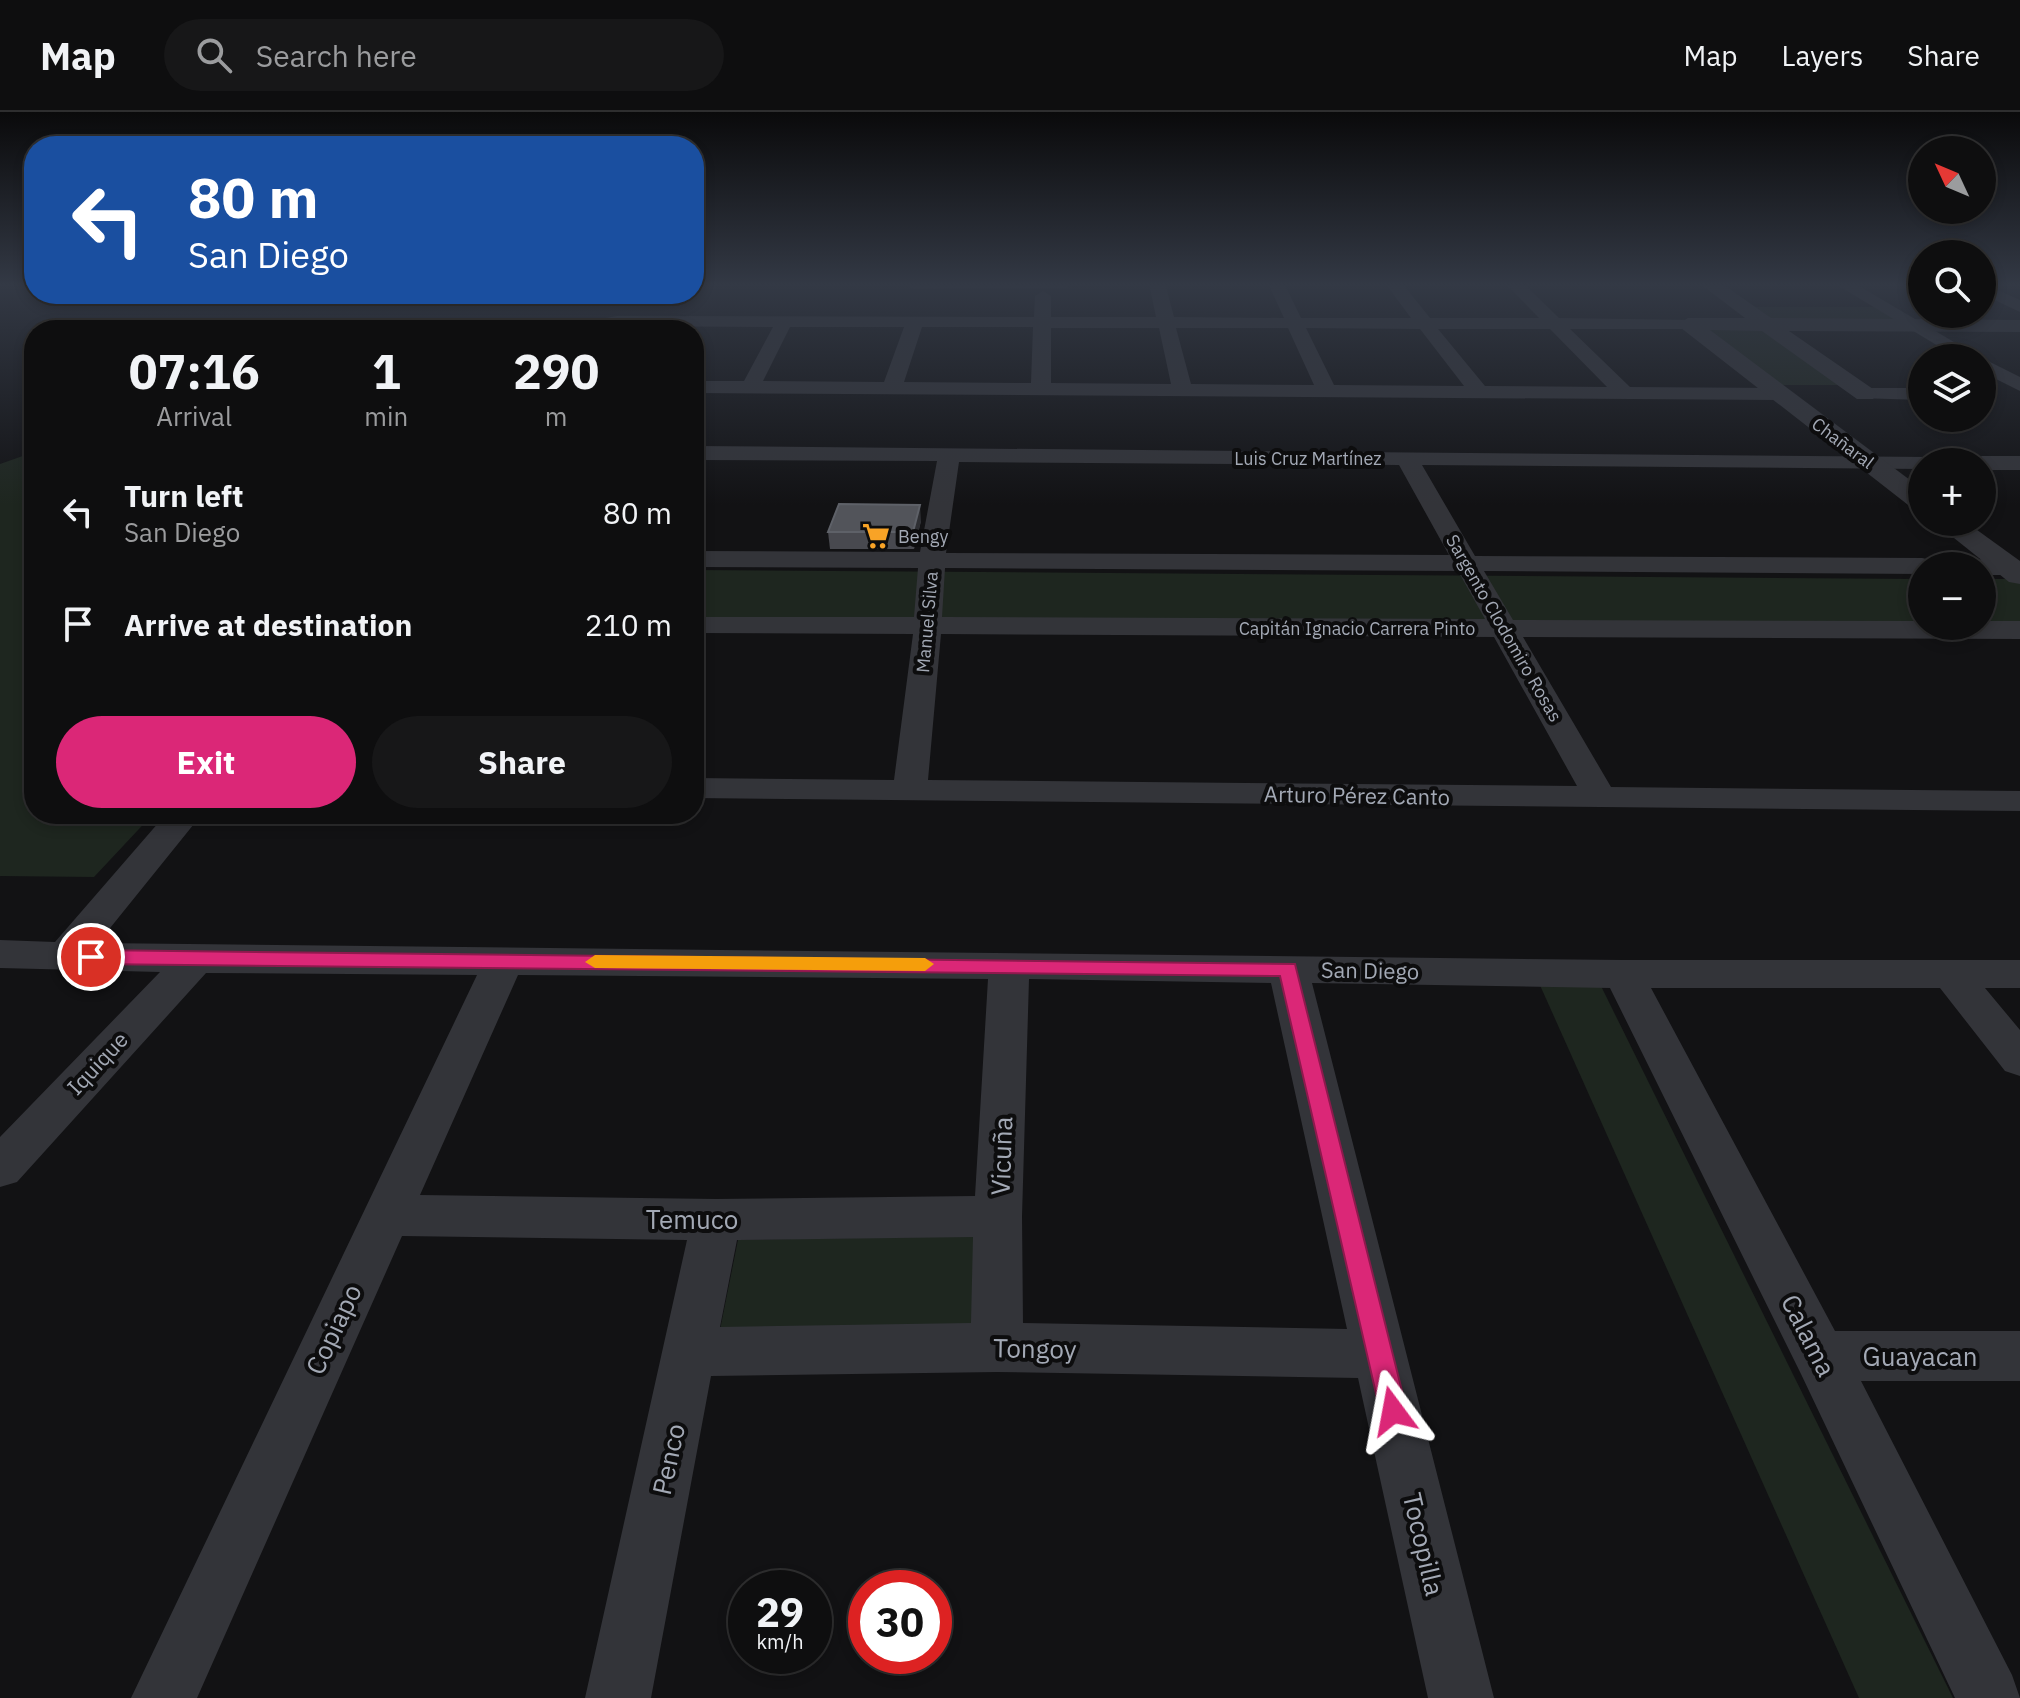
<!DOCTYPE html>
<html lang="en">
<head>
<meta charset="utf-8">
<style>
	:root { --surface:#0e0e0f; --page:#171718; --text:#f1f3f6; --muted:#9b9c9e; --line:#2e2e2f; --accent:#db2777 }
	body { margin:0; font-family:"IBM Plex Sans",sans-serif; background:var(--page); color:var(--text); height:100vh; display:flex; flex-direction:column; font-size:30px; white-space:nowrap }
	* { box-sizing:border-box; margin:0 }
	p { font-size:26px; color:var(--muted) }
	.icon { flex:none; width:44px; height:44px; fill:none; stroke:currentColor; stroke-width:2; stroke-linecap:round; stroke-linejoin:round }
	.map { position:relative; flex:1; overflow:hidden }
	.drawer { position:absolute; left:24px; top:208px; width:680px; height:504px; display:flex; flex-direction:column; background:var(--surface); border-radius:32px; box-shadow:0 4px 12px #0003,0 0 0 2px var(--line) }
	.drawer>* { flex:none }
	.banner { position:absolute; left:24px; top:24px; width:680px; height:168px; border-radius:32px; box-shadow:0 4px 12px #0003,0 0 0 2px var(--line); background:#1a4fa0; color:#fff; overflow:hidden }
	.needle { width:52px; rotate:314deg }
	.buttons { position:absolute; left:1908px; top:24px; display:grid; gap:16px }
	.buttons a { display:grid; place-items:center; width:88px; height:88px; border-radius:50%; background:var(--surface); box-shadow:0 4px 12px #0003,0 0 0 2px var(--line); font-size:40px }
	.speed { position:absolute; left:728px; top:1458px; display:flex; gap:16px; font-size:40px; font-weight:700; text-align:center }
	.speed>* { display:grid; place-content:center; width:104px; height:104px; border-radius:50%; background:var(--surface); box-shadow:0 4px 12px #0003,0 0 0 2px var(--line); line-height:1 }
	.speed small { font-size:20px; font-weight:400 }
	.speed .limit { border:12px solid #d22; background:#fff; color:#111 }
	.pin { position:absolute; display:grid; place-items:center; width:68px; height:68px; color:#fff; margin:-34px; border:4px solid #fff; border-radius:50%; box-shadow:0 2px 8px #0007 }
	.me { position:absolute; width:88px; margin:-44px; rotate:347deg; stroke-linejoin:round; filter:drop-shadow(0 0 6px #0008) }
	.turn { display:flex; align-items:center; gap:28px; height:168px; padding:0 32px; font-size:36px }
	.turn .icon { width:104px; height:104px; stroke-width:2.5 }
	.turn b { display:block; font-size:56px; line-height:68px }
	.eta { display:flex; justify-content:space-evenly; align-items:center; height:136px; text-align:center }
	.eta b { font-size:48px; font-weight:800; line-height:56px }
	.primary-button { display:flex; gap:16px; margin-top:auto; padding:16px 32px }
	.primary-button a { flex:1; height:92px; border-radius:48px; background:var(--accent); color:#fff; font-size:32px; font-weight:800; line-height:92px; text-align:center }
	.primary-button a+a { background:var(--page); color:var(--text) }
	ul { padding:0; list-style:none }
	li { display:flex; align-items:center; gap:24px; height:112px; padding:0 32px }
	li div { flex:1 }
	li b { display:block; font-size:30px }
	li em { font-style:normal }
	header { display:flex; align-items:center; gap:48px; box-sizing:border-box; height:112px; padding:0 40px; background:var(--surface); border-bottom:2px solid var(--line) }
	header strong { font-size:38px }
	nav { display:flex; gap:44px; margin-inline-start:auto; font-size:28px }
	.search { width:560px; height:72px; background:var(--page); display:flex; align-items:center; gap:20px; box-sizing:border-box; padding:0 28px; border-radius:44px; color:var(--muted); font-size:30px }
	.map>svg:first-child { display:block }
</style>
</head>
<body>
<header>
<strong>Map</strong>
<div class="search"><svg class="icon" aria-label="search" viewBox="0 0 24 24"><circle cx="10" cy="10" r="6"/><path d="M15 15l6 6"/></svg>Search here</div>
<nav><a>Map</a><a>Layers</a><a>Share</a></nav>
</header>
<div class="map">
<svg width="2020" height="1586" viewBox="0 0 2020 1586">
	<rect width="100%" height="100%" fill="#121214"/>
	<!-- green -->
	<g fill="#1e261f">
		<path d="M1754,195h123l25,14 -129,-1z"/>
		<path d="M1703,215h59l85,58h-72z"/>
		<path d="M34,340v362h119l-59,63 -94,-1v-412z"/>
		<path d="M694,458l1228,9v46l-1228,-7z"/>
		<rect x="1982" y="467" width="38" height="47"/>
		<path d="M1539,871l61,1 353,714h-94z"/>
		<path d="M981,1124l-3,95 -259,4 19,-95z"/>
	</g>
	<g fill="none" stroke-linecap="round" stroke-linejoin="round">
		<!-- minor -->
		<g fill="#333439" fill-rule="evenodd">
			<path d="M1074,171l-8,5 -153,1 -8,-5z"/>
			<path d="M1149,171h16l9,34 110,1 -16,-35h16l17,35h110l-26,-35h17l28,35h109l-34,-35h18l36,35 135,2 3,4 -3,4 -6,1h-118l60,58 146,1 10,6 -10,6 -1082,-7v-12h50l29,-54 -156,-1 -32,4 10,-10 22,-4 417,1 1,-21 8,-5 8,5v21h105zM790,215h114l-20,55 -121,-1zM922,215h111l-2,56 -127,-1zM1051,216h108l12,56 -120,-1zM1176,216h112l26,57 -123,-1zM1306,216l114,1 44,57 -130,-1zM1438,217h112l57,58 -122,-1z"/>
			<path d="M1834,171h20l127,75h-23z"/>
			<path d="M1982,171l38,17v12l-38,-18z"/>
			<path d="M1982,246l38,19v14l-38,-19z"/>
			<path d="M1865,276h57v12l-64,-2 -3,-4 3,-4z"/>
			<path d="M694,334l1236,11 3,5h-11v7l-500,-4 53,91 447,2 9,2 4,6h-13v8l-438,-3 29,49 409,1v5h60v-5h38v18l-497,-2 88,150 409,4v20l-1326,-13v-20l200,2 19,-146 -219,-1v-16h220l4,-49 -224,-1v-16l226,1 17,-91 -243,-1zM959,350l440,3 50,90 -503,-2zM945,456l513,3 27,48 -543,-2zM941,522l553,3 83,149 -649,-6z"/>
			<path d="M1982,344h38v14h-38v-8h-11z"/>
			<path d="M1982,447l36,2 2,9 -11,5h-27v-9h-12l3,-5z"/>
			<path d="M166,702h36l-104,129 1525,17h397v28h-35l35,42v46l-15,-5 -65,-83h-289l184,343h185v50h-159l151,294 8,23h-65l-154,-324 -191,-386 -298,-5 182,715h-66l-70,-320 -361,-6 -286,4 -60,322h-66l102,-458 -285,-4 -205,462h-66l346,-723 -271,-2 -189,209 -17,5v-50l160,-165 -160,-4v-28l55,2zM518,863l470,4 -13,217 -259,3 -296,-4zM1029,867l242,4 76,346 -324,-6 -1,-107zM973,1125l-2,86 -251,4 17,-87z"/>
		</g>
		<!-- tertiary -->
		<g fill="#333439" fill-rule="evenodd">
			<path d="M1699,171h22l50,35 249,2v12l-231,-1 84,58 4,5 -4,5h-16l-95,-68 -52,-1 212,159v21l-10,-2 -231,-180 -3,-4 10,-6h57z"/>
			<path d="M1934,410h32l54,39v23l-11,-2z"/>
		</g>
	</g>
	<!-- wall -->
	<path fill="#48494f" d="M921,409l-7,28h-84l-2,-17z"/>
	<!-- shaded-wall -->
	<path fill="#2e2f33" d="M920,393l1,16 -7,28 -1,-17z"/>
	<!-- building -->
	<path fill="#52545a" stroke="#5e6168" stroke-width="2" d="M839,392l81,1 -7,27h-85z"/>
	<!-- sky -->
	<linearGradient id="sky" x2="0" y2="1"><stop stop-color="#0a0a0b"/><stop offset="0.44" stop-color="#333945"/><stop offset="1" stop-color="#333945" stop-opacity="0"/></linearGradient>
	<rect width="2020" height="393" fill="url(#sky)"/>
	<!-- route -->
	<path fill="#db2777" stroke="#8e194d" stroke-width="2" d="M91,838l1204,14 112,447 -4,9 -10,4 -9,-4 -4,-9 -100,-435 -1189,-12 -10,-7z"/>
	<!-- slow -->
	<path fill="#f59e0b" d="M595,843l330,3 9,6 -9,7 -330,-3 -10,-6z"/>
	<!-- icons -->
	<defs>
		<g id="supermarket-bare" transform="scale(2.16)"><path d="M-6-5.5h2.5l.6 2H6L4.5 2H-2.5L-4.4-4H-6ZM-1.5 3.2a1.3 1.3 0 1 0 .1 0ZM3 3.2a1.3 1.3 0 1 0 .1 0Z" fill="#f8a326" stroke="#0d0d0e" stroke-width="2.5" paint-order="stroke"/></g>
	</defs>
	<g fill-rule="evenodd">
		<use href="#supermarket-bare" x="876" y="424"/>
	</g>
	<g text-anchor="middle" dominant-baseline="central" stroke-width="8" stroke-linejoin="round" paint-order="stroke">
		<!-- far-street labels -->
		<g font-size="18" fill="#a3a9b5" stroke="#0d0d0e">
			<text transform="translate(1843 331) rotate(37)">Chañaral</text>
			<text x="1308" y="346">Luis Cruz Martínez</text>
			<text transform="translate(927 510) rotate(-85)">Manuel Silva</text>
			<text x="1357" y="516">Capitán Ignacio Carrera Pinto</text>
			<text transform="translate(1504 516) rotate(60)">Sargento Clodomiro Rosas</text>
		</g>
		<!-- far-poi labels -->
		<g font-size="18" fill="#a3a9b5" stroke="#0d0d0e" text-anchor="start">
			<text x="898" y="424">Bengy</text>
		</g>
		<!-- street labels -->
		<g font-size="22" fill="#a3a9b5" stroke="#0d0d0e">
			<text transform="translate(1357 683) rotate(1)">Arturo Pérez Canto</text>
			<text transform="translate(1370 858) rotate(1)">San Diego</text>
			<text transform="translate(97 951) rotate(-47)">Iquique</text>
		</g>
		<!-- near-street labels -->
		<g font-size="26" fill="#a3a9b5" stroke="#0d0d0e">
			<text transform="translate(1001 1044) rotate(-88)">Vicuña</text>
			<text x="692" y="1107">Temuco</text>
			<text transform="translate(333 1217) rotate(-65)">Copiapo</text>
			<text transform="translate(1809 1223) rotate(63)">Calama</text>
			<text transform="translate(1035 1236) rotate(1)">Tongoy</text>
			<text x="1920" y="1244">Guayacan</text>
			<text transform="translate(668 1347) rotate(-78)">Penco</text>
			<text transform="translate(1424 1432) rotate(77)">Tocopilla</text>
		</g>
	</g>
</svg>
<div class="buttons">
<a><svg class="needle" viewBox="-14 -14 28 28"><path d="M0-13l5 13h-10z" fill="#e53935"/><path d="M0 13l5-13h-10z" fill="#9b9c9e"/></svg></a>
<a><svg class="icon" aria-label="search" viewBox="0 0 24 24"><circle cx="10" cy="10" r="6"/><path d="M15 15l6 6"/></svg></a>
<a><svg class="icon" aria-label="layers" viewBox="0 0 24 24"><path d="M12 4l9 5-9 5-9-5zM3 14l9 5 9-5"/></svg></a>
<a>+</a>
<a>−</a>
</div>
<div class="speed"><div>29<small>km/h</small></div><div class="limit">30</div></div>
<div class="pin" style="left:91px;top:845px;background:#d93025"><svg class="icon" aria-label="arrive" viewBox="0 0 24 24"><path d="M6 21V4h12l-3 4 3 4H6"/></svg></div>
<svg class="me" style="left:1393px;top:1299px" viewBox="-20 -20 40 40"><path d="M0-17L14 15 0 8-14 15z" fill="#db2777" stroke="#fff" stroke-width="4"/></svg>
<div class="banner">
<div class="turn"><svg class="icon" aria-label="left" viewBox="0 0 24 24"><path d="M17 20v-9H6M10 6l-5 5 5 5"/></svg><div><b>80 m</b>San Diego</div></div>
</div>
<section class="drawer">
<div class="eta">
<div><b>07:16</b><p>Arrival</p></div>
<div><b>1</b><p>min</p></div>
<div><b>290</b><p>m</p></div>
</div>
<ul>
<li><svg class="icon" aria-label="left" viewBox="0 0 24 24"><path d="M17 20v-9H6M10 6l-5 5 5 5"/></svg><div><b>Turn left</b><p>San Diego</p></div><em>80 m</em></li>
<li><svg class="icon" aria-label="arrive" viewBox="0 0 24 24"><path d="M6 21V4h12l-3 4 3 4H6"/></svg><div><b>Arrive at destination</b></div><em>210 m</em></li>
</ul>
<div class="primary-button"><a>Exit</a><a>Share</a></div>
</section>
</div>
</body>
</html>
